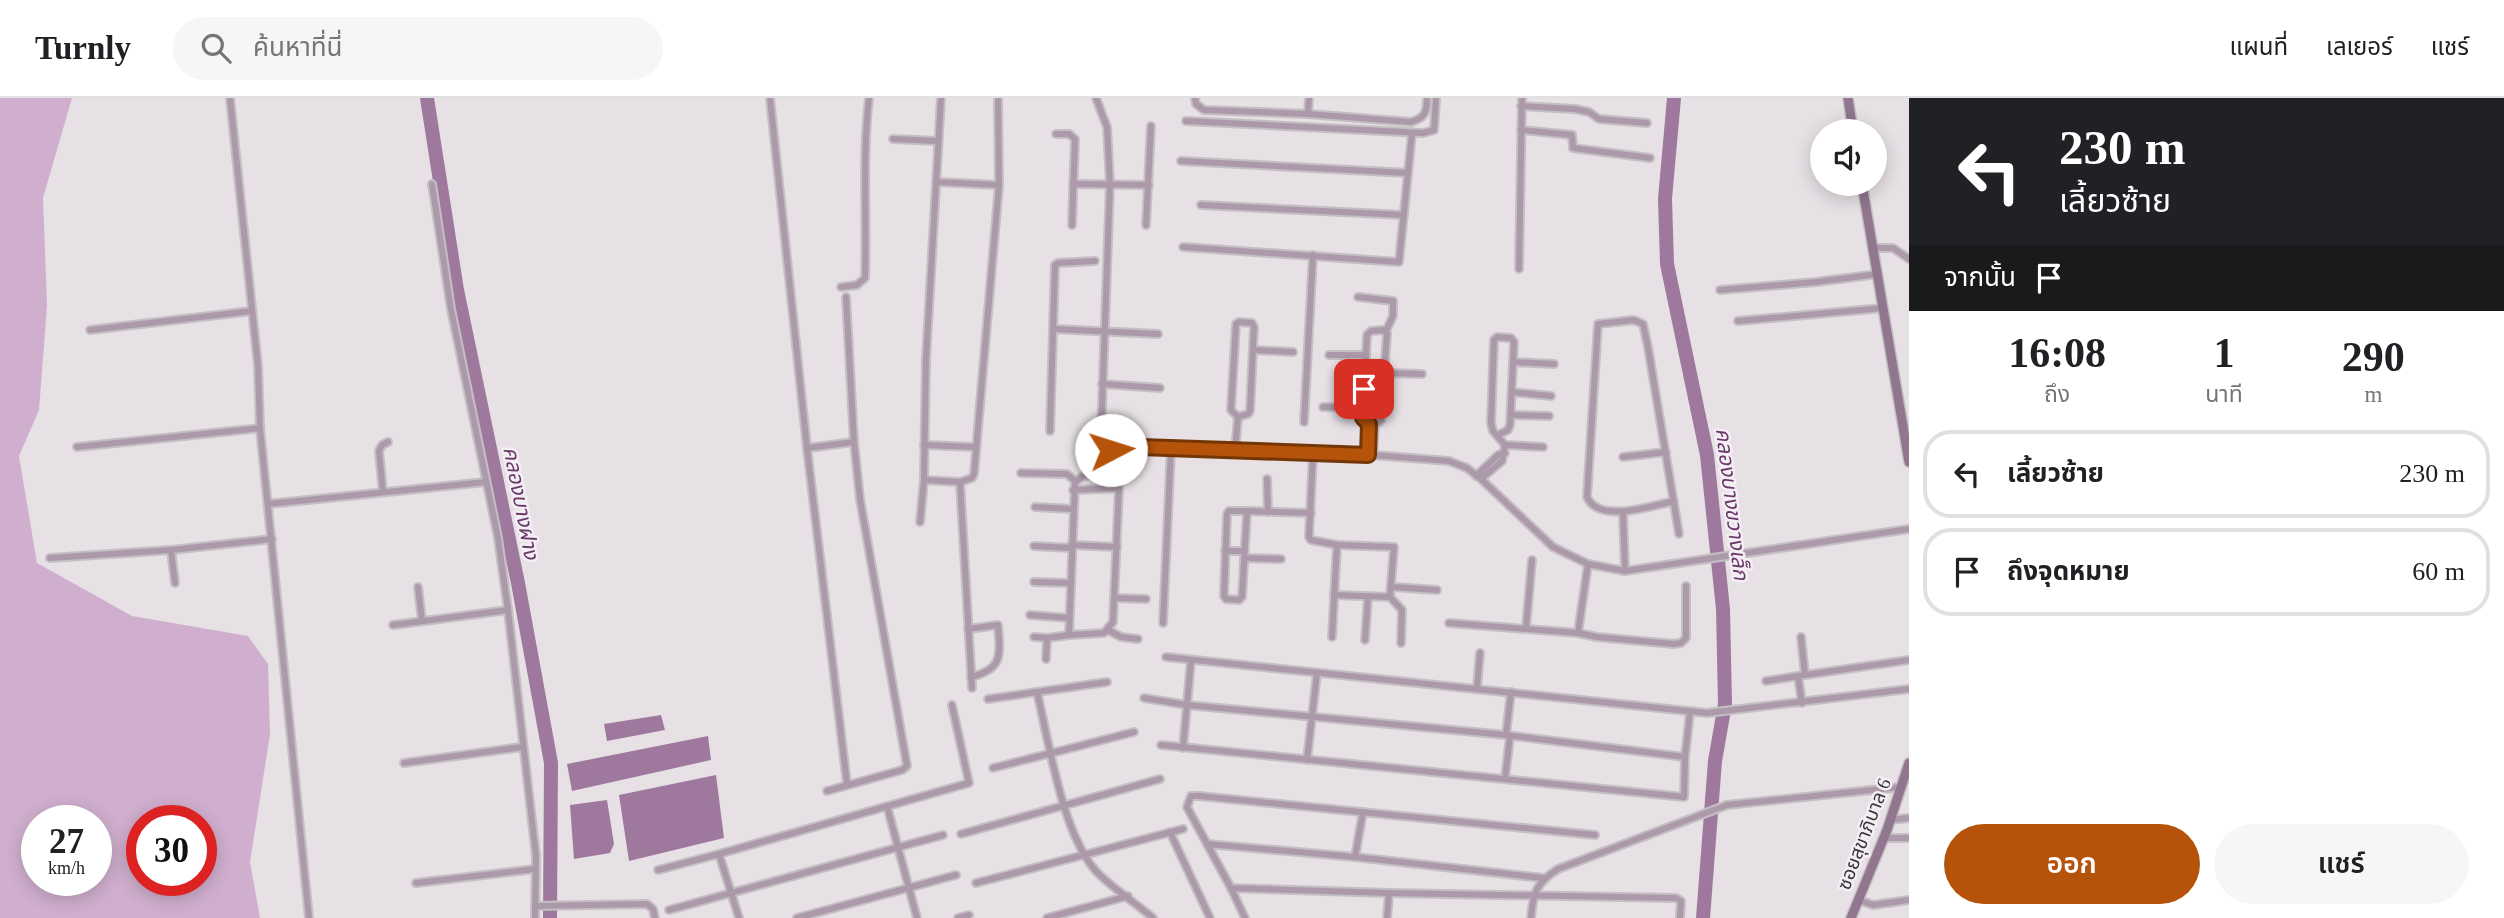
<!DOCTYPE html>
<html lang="th">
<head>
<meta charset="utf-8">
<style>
	:root { --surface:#fff; --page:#f6f6f6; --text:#202124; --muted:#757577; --line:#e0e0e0; --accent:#b45309 }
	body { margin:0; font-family:"Times New Roman","Noto Sans Thai",serif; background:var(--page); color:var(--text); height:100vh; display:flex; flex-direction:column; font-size:26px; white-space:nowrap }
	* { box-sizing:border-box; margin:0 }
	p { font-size:23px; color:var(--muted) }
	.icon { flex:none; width:38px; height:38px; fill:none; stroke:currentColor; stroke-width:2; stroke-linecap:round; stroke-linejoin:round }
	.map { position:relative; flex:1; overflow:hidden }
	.sheet { display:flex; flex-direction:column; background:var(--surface); width:595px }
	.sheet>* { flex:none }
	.hud { background:#202124; color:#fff; overflow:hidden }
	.buttons { position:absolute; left:1810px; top:21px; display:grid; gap:14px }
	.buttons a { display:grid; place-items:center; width:77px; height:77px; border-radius:50%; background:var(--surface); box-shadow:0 4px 18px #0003; font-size:35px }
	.speed { position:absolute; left:21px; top:707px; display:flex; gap:14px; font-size:35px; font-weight:700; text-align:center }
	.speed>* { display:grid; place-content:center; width:91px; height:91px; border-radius:50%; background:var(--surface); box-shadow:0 4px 18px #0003; line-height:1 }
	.speed small { font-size:18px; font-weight:400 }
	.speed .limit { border:10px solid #d22; background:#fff; color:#111 }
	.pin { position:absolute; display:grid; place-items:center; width:60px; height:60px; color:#fff; margin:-30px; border-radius:14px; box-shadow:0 4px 10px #0006 }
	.me { position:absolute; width:77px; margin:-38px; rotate:85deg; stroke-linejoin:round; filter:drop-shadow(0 0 5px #0008) }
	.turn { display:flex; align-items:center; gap:24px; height:147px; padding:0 35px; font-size:32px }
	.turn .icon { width:91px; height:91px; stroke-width:2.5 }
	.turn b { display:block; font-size:49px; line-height:60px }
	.then { display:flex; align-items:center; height:66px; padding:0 35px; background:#0003; gap:14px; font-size:26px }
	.eta { display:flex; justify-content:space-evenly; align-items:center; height:119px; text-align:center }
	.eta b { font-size:42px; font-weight:600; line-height:49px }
	.action { display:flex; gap:14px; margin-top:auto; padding:14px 35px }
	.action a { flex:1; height:80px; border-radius:42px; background:var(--accent); color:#fff; font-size:28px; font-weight:600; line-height:80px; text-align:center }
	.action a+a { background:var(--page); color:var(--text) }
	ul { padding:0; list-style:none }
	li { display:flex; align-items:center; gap:21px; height:88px; margin:0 14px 10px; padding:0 21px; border:4px solid var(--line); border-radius:28px }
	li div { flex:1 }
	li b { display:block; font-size:26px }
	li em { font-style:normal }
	header { display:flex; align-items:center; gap:42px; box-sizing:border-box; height:98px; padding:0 35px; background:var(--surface); border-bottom:2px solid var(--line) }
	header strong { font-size:33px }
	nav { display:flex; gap:38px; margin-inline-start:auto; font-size:24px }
	.search { width:490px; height:63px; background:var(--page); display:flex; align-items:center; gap:18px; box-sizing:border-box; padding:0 24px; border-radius:38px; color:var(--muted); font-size:26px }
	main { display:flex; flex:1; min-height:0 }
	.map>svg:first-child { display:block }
</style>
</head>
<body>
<header>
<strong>Turnly</strong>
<div class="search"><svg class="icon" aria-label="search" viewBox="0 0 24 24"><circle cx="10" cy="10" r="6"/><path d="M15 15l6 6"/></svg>ค้นหาที่นี่</div>
<nav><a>แผนที่</a><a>เลเยอร์</a><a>แชร์</a></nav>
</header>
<main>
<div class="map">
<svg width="1909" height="820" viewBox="0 0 1909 820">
	<rect width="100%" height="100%" fill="#e7e1e6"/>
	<!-- green -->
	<path fill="#d0afce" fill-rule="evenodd" d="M0,0h72l-29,100 4,107 -8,105 -20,46 18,107 95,53 116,20 20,28 2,70 -20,128 10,56h-260zM37,723h59v59h-59zM142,723h59v59h-59z"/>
	<!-- water -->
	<g fill="#9f789d">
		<path d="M661,617l4,15 -58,11 -3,-17z"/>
		<path d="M708,638l3,24 -139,31 -5,-27z"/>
		<path d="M716,677l8,63 -95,23 -10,-66z"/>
		<path d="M607,702l7,44 -4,9 -36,6 -4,-54z"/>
	</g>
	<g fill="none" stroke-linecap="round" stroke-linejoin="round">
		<!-- river -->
		<g stroke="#9f789d" stroke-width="14">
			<path d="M427,0l30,192 61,293 33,180 -1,155"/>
			<path d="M1674,0l-9,101 2,65 40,191 16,154 2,95 -10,57 -12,157"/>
		</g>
		<!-- street casing -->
		<g stroke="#c4bfc3" stroke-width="10">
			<g id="street">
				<path d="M230,0l28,268 2,62 49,490"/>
				<path d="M770,0l37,350 40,336"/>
				<path d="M1096,0l11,29 3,57 -9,251"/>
				<path d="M1195,0l1,6 8,6 104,4 103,8c14,-4 16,-10 16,-24"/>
				<path d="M1521,8l54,3 14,3 10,7 48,4"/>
				<path d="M1308,16l1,-16"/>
				<path d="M1186,23l237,12 11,-3 2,-32"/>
				<path d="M1521,32l51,5 1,13 77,10"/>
				<path d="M1056,36h13l6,5 -3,86"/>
				<path d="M893,41l44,2"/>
				<path d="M1181,63l227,12"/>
				<path d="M936,84l63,3"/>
				<path d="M432,86l19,125 47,229 10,72 28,246 -1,62"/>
				<path d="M1073,86l76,1"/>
				<path d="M1201,107l203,10"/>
				<path d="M1146,127l5,-99"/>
				<path d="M1183,149l216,15 13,-129"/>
				<path d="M1874,150h19l16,11"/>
				<path d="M1519,171l3,-171"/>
				<path d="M841,189l16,-2 8,-7c2,-60 -3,-120 4,-180"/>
				<path d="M1720,192l96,-8 62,-8"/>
				<path d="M1358,199l35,4v15l-7,15"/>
				<path d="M1738,223l145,-13"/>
				<path d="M1239,224l13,1 2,4 -4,84 -2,3 -10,3 -7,-7 5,-86z"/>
				<path d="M1054,231l104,5"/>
				<path d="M90,232l162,-19"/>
				<path d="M1383,232l4,3 -6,87 -3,3 -9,1 -6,-6 4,-83 4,-4z"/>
				<path d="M1253,252l40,2"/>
				<path d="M1329,257h37"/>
				<path d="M1513,264l41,2"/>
				<path d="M1384,275l38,1"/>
				<path d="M1102,286l58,4"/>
				<path d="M1512,294l39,4"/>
				<path d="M1323,309l41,1"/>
				<path d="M1512,317l37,1"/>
				<path d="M1304,324l9,-167"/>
				<path d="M1050,333l5,-166 3,-2 37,-2"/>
				<circle cx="1102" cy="347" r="10"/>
				<path d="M1498,337l10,-5 2,-5 4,-83 -3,-4 -14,-1 -3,3 -3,83 2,8 12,14"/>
				<path d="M924,347l52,2"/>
				<path d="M1113,348l260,9 76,6 18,7 14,11 72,68 35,17 37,7 284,-42"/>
				<path d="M77,349l183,-19"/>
				<path d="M807,350l47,-6"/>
				<path d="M1235,353l3,-34"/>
				<path d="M1313,356l-4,83 2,3 26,5 57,2 -4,50 -56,-2"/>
				<path d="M1104,357l2,17 9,7 4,9 -6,134 -9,11 -35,2 6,-153 8,-6 23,-4"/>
				<path d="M1368,357l1,-31"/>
				<path d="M1373,357l2,-32"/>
				<path d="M1623,359l43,-5"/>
				<path d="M1021,375l46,1 8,7"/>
				<path d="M1476,378l22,-21 7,-2"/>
				<path d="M1267,381l1,33"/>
				<path d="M1481,381l21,-18 3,-16 38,2"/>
				<path d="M924,382l36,2 12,-4 2,-4 25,-289 -1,-87"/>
				<path d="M960,384l12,206"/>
				<path d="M1073,392l46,-2"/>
				<path d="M383,394l-4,-41 3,-6 6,-3"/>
				<path d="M1674,403c-22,5 -75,23 -87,-4l11,-173 36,-4 9,4 5,23 31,187"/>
				<path d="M268,406l218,-22"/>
				<path d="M1035,409l37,2"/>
				<path d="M1247,413h-18l-2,3 -3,82 2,3 13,1 3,-3 5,-86 64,2"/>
				<path d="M1623,415l2,58"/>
				<path d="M920,424l4,-42 2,-121 15,-261"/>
				<path d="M1071,447l46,2"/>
				<path d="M1034,448l37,2"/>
				<path d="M171,452l4,33"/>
				<path d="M1225,453h19"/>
				<path d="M50,460l121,-8 101,-11"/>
				<path d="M1244,460l37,1"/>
				<path d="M1034,484l36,1"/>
				<path d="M418,489l4,34"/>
				<path d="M1393,489l44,3"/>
				<path d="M1390,499l12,13 -1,33"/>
				<path d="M1115,500l31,1"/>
				<path d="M1030,517l39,3"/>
				<path d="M1163,525l8,-175"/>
				<path d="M1449,525l129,10 19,4 77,7 7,-1 5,-5v-52"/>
				<path d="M393,527l115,-15"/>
				<path d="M1526,530l6,-68"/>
				<path d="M968,531l30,-4c2,29 6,44 -27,52"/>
				<path d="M1108,532l13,7 17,2"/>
				<path d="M1578,535l10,-69"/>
				<path d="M1034,539l13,1 22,-3"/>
				<path d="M1332,539l5,-92"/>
				<path d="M1801,539l4,38"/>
				<path d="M1365,542l3,-43"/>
				<path d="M1166,559l541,56 202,-24"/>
				<path d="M1046,561l1,-21"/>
				<path d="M1766,583l32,-5"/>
				<path d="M1477,590l3,-35"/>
				<path d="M1037,594c12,50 25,140 58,178 13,15 42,34 58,48"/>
				<path d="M1144,600l43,7 319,30 179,22"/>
				<path d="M988,601l119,-17"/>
				<path d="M1802,605l-4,-27 111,-16"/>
				<path d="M1506,637l5,-43"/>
				<path d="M1161,647l523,52 1,-40 5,-45"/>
				<path d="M1183,650l8,-87"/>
				<path d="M1307,662l10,-87"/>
				<path d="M404,665l118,-16"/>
				<path d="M993,670l141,-36"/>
				<path d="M1505,681l5,-43"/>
				<path d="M827,693l75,-21 5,-4 -47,-267 -6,-57 -8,-145"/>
				<path d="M887,708l30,112"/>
				<path d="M1890,722l19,-2"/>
				<path d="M1170,734l40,86"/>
				<path d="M961,736l199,-55"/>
				<path d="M1595,737l-396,-39h-8l-4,11 44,81 158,5 287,5 5,3 -1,17"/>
				<path d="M1884,740h25"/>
				<path d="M1207,746l148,13 188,21"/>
				<path d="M1355,759l8,-45"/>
				<path d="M658,772l61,-16"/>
				<path d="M416,785l119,-14"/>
				<path d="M976,785l207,-54"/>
				<path d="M1231,790l14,30"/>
				<path d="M1859,802l14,5 36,-5"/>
				<path d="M535,808l112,-2 6,5 2,9"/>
				<path d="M669,812l274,-75"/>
				<path d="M739,820l-20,-64 250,-71 -17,-78"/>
				<path d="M797,820l159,-43"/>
				<path d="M958,820l11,-3"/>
				<path d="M1047,820l81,-22"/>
				<path d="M1387,820l2,-25"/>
				<path d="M1531,820c2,-25 5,-35 27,-49l169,-64 174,-18"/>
			</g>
		</g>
		<!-- secondary casing -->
		<g stroke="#c4bfc3" stroke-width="12">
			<g id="secondary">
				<path d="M1848,0l5,33"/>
				<path d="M1862,86l47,278"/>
				<path d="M1851,820l36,-88 22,-67"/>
			</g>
		</g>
		<!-- street -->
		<use href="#street" stroke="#ac9aab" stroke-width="6"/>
		<!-- secondary -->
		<use href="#secondary" stroke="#90768f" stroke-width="9"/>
	</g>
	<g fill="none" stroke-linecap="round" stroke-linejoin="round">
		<!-- route casing -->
		<g stroke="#753606" stroke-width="18">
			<path id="route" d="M1111,352l1,-4 256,9 1,-31 -6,-6 1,-29"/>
		</g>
		<!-- route -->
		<use href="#route" stroke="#b45309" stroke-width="12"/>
	</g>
	<g text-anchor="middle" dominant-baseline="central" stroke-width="5" stroke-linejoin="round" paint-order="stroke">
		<!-- street labels -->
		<g font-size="19" fill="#393739" stroke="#f4eff4">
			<text transform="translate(1864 736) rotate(-69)">ซอยสุขาภิบาล 6</text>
		</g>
		<!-- water labels -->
		<g font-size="21" font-style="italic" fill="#6b386a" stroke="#f4eff4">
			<text transform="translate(521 405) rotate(79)">คลองบางฝาง</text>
			<text transform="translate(1732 406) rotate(83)">คลองบางขวางเล็ก</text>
		</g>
	</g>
</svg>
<div class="buttons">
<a><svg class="icon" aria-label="sound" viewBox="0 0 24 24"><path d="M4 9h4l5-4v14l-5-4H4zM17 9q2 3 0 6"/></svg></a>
</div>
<div class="speed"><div>27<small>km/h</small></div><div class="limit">30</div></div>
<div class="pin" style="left:1364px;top:291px;background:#d93025"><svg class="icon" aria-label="arrive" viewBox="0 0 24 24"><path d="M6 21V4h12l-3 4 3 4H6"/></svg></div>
<svg class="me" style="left:1111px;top:352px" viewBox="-20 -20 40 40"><circle r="19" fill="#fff"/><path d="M0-13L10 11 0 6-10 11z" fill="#b45309"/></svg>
</div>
<section class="sheet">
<div class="hud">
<div class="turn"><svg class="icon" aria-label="left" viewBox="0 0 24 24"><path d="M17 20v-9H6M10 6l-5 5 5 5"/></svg><div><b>230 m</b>เลี้ยวซ้าย</div></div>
<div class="then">จากนั้น<svg class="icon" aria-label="arrive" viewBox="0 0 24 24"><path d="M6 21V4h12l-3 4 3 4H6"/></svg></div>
</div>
<div class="eta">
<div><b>16:08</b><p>ถึง</p></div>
<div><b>1</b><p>นาที</p></div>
<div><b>290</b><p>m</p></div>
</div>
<ul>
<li><svg class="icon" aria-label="left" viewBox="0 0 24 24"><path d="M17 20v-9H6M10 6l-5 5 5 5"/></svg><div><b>เลี้ยวซ้าย</b></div><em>230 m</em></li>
<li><svg class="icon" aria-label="arrive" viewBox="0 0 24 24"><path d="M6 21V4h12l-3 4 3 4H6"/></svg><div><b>ถึงจุดหมาย</b></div><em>60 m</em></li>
</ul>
<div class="action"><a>ออก</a><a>แชร์</a></div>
</section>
</main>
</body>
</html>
